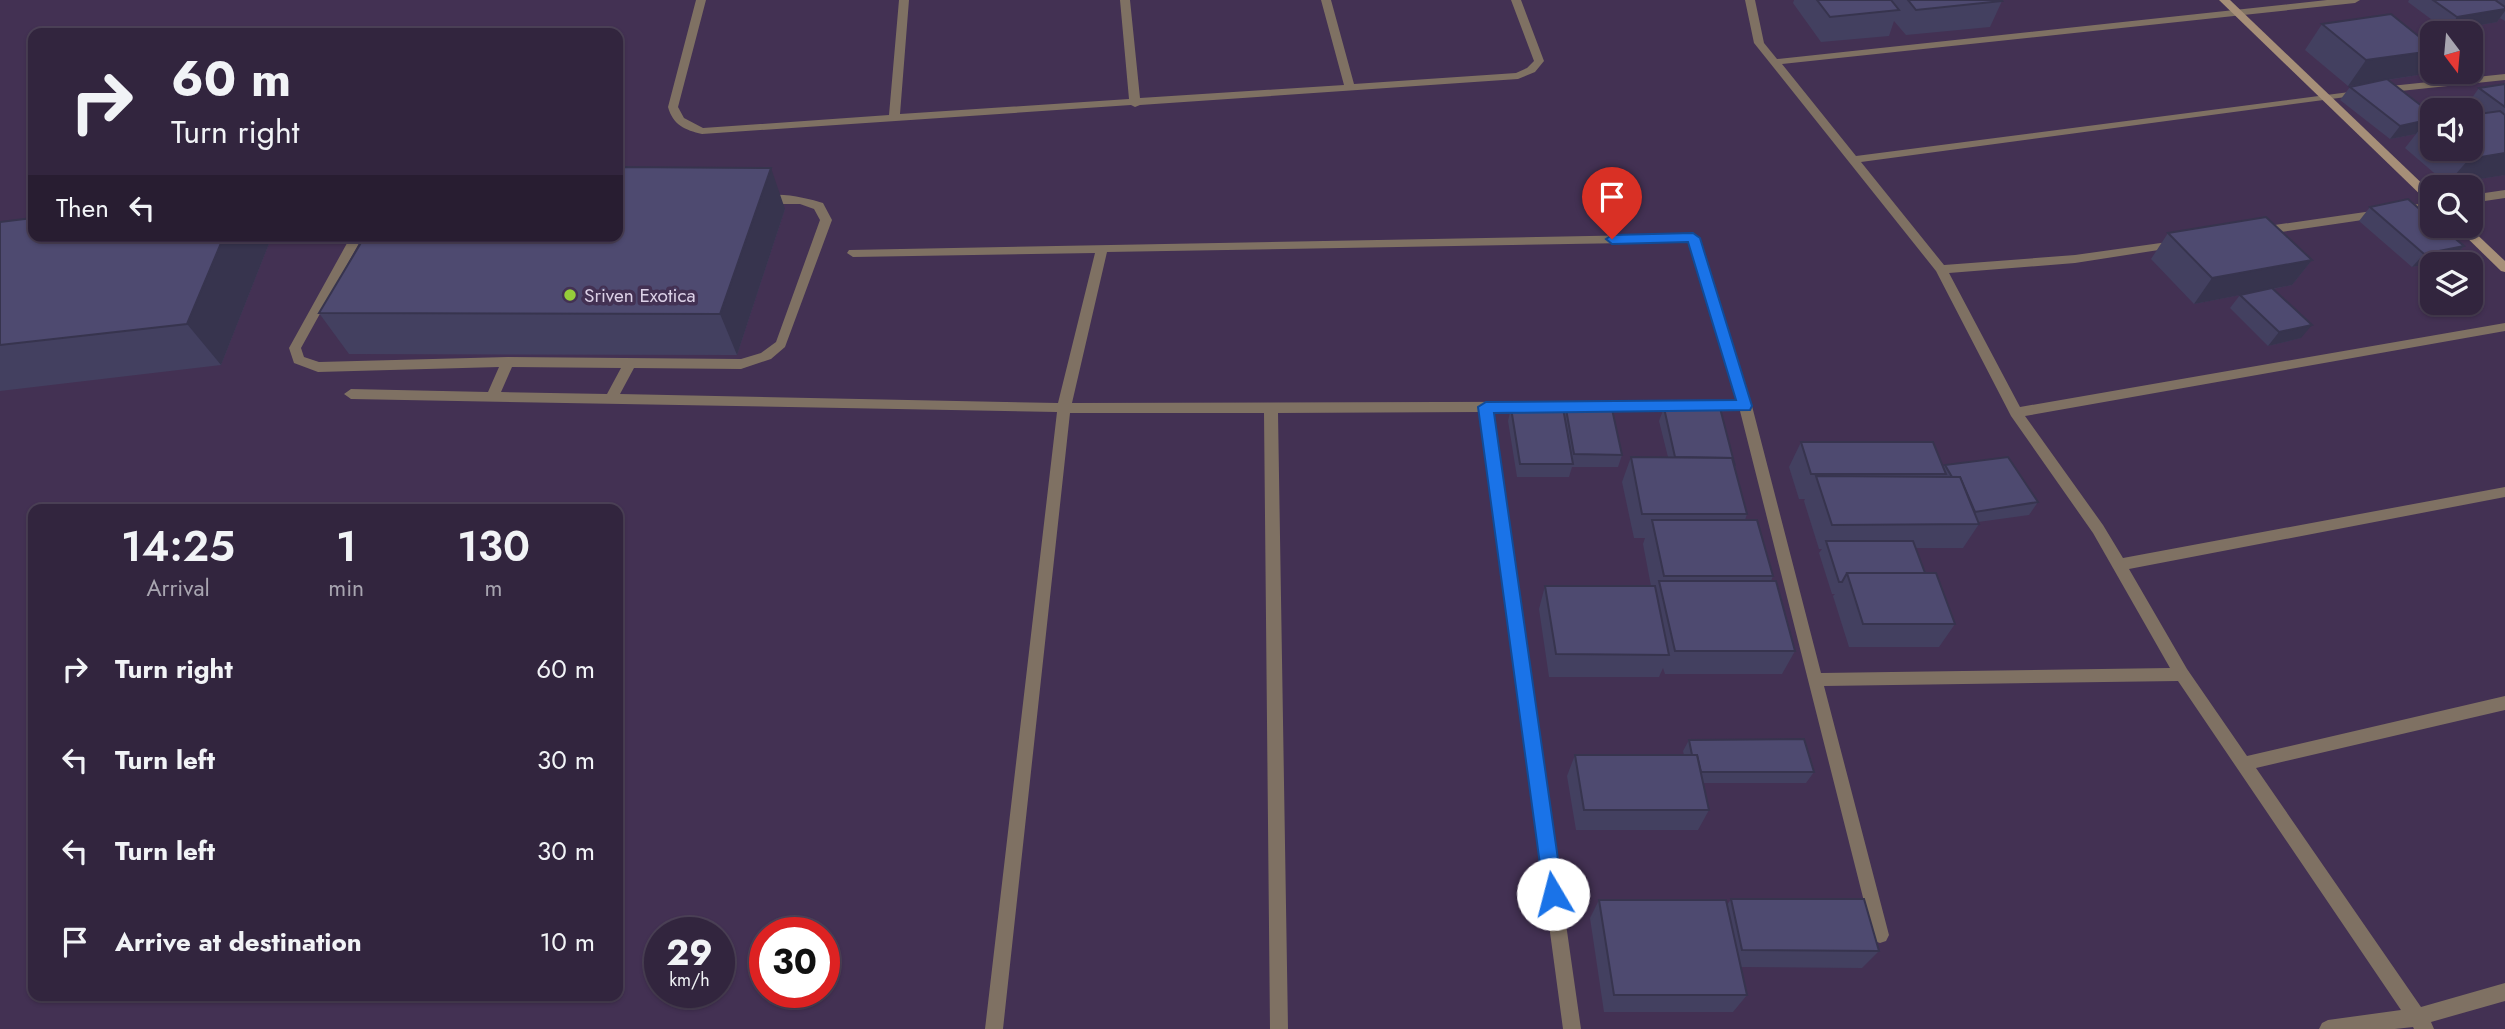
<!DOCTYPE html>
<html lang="en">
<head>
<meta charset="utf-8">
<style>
	:root { --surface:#32253e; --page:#3d3149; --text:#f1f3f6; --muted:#a8a5b0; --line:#4d4258 }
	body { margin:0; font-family:Jost,sans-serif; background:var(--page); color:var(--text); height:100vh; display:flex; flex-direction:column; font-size:26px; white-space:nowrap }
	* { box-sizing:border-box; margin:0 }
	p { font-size:23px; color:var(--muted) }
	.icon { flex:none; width:38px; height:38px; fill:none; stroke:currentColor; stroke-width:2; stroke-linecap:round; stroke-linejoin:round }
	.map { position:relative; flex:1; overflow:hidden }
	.drawer { position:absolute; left:28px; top:504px; width:595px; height:497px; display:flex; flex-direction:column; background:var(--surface); border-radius:14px; box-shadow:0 2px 5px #0004,0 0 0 2px var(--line) }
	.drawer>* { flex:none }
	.guide { position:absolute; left:28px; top:28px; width:595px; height:214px; border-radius:14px; box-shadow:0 2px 5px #0004,0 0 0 2px var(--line); background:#32253e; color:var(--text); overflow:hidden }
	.needle { width:46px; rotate:164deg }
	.fabs { position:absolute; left:2420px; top:21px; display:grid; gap:14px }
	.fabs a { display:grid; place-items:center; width:63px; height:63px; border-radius:14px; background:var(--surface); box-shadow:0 2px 5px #0004,0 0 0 2px var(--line); font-size:35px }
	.speed { position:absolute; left:644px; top:917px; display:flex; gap:14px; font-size:35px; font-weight:700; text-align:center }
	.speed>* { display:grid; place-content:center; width:91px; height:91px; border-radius:50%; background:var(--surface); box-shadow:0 2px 5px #0004,0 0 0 2px var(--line); line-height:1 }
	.speed small { font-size:18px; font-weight:400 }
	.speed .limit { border:10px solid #d22; background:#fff; color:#111 }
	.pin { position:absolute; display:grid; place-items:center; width:60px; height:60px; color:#fff; margin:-72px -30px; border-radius:50% 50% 50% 0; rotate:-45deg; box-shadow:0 0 7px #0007 }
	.pin .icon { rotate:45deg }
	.me { position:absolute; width:77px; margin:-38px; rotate:352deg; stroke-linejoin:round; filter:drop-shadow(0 0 5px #0008) }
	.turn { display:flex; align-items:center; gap:24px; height:147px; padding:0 28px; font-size:32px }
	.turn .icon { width:91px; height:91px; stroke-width:2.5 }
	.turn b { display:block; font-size:49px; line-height:60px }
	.then { display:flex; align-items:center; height:66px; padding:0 28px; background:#0003; gap:14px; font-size:26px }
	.eta { display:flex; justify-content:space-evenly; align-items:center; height:119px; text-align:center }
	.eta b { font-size:42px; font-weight:600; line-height:49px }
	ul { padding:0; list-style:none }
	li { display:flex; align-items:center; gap:21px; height:91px; padding:0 28px }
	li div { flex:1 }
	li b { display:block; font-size:26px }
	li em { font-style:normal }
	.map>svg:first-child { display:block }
</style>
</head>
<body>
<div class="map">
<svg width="2505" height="1029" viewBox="0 0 2505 1029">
	<rect width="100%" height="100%" fill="#433153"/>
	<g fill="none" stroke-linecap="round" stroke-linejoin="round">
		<!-- street -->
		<g fill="#7f7163" fill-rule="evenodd">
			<path d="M696,0h10l-28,107 6,11 19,10 186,-13 10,-115h10l-9,114 229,-15 -9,-99h10l10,98 204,-13 -23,-85h10l23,84 162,-11 11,-5 7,-7 -23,-61h10l23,61 -9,11 -17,7 -378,26 -5,2 -4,-2 -429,29c-17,-4 -29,-9 -34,-27z"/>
			<path d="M1745,0h10l9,43 13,16 550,-59h33l-5,3 -573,61 74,92 509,-66v4l-4,1 -500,67 83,103 131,-10 107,-15v6l-4,1 -103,16 -126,10 71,134 485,-84v8l-480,85 78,109 20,33 382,-71v10l-376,72 58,100 60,87 258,-60v14l-249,58 165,239 84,-24v18l-74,21 3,7h-20l-1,-2 -18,2h-76l3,-6 6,-3 73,-10 -223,-329 -354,5 65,249 -3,6 -6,2 -6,-2 -134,-530 -247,1 88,617h-18l-83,-617 -202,1 10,616h-18l-6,-616h-194l-67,616h-18l72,-617 -706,-13 -7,-5 7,-5 137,3 11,-25 -181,5 -24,-9 -5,-15 62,-112h12l-62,112 3,9 15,5 189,-5 233,2 20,-6 15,-11 44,-122 -6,-11 -14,-5h-37l-6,-4c14,-11 50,-2 66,3l9,17 -47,127 -14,12 -30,10 -107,-1 -14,26 438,9 37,-150 -242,4 -6,-4 2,-3 844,-16 6,4 53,168 69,267 349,-5 -77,-135 -82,-117 -75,-145 -182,-228zM1688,242l49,159 -665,2 35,-151zM512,367l109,1 -14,26 -106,-2z"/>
			<path d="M2505,74v6l-124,13 -5,-3 5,-3z"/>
			<path d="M2505,190v8l-34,5v-8z"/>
			<path d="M2432,202v8l-33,5 -6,-4 6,-4z"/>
			<path d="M2379,210l6,4 -2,3 -122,18 -6,-4 6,-4z"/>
		</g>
		<!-- secondary -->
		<g fill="#a68f78" fill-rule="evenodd">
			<path d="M2219,0h11l202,193v10l-4,-1z"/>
			<path d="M2455,226h13l37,35v11l-4,-1z"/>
		</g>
	</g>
	<!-- wall -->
	<g fill="#434060">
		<path d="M1794,0h207l1,1 -12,26 -84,8 -12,-14 -5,15 -68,6 -28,-39z"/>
		<path d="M2409,0h86l2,1 1,-1h7v21l-5,-3 -3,4 -50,9 -39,-29z"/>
		<path d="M2322,24l96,51 -30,5 44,34v35h39l13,-36 -15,-11 10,-14 26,-4v91l-58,9 -42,-36 11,-14 -26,5 -50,-39 10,-13 26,-5 -28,4 -43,-36z"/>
		<path d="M2370,207l94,39 -12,13 -40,8 -53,-46z"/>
		<path d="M785,209l-48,146 -388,-1 -30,-41z"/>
		<path d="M0,222l272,14 -51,129 -221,26z"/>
		<path d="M2168,233l144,27 -20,25 -19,4 28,49 -33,8 -38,-38 10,-13 -46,9 -43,-45z"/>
		<path d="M1511,408l53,7 2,-6 56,46 -4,12h-46l-3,10h-52l-9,-56z"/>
		<path d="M1664,408l83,106 -2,6 28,56 -2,5 24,70 -13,23h-117l-2,-6 -4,9h-110l-10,-68 6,-23h106l-8,-42 2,-6h-11l-12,-56 9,-25h37l-9,-36z"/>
		<path d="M1801,442l142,25 2,-2 93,37 -9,13 -51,7 1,2 -16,24h-47l9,25 30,51 -16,23h-90l-16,-51 2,-2h-3l-13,-41 3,-4h-3l-15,-48 1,-2h-6l-10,-32z"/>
		<path d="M1689,740l125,32 -8,11h-103l6,27 -11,20h-122l-9,-54 8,-21h109l-1,-4z"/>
		<path d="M1731,899l148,52 -17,17 -121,-1 6,28 -14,17h-129l-14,-94 9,-18 128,5z"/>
	</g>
	<!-- shaded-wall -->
	<g fill="#37344e">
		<path d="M2505,9v2l-8,11 -50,9 10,-14z"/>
		<path d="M2432,51v5l-14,19 -70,11 18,-26z"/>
		<path d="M2432,119v6l-7,-3 -9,12 -26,5 10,-13z"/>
		<path d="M2505,153v22l-58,9 22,-25z"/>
		<path d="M771,168l14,41 -48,146 -17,-41z"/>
		<path d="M224,236h48l-51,129 -34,-41z"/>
		<path d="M2464,246l-12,13 -40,8 12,-13z"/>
		<path d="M2312,260l-20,25 -98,19 18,-26z"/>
		<path d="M2312,325l-11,13 -33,8 11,-14z"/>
	</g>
	<!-- building -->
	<g fill="#4e4a70" stroke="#37344e" stroke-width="2">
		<path d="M1817,0h74l8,10 -69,7z"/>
		<path d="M1908,0h93l1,1 -86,9z"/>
		<path d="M2433,0h62l10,7v2l-48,8z"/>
		<path d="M2391,14l41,33v4l-66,9 -44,-36z"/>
		<path d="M312,31l-1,2h-27z"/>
		<path d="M2387,79l45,35v5l-32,7 -50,-39z"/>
		<path d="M2505,84v23l-26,-19z"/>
		<path d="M2500,111l5,4v38l-36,6 -12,-10h14v-34z"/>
		<path d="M2432,121v8l-7,-7z"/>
		<path d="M618,167l153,1 -51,146 -401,-1 46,-77h253z"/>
		<path d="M2408,199l24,21v6h8l24,20 -40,8 -54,-47z"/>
		<path d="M2266,217l46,43 -100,18 -44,-45z"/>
		<path d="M33,218v18h191l-37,88 -187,21v-123z"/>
		<path d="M2272,288l40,37 -33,7 -39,-37z"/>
		<path d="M1511,408h52l10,56h-53z"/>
		<path d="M1664,408h56l15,58 -3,-8 -57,-1z"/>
		<path d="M1566,409h46l10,46 -48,-1z"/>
		<path d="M1801,442h132l13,32h-135z"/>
		<path d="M1631,457l101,1 15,56h-105z"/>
		<path d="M2008,457l30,45 -63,10 -15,-35h-8l-7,-12z"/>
		<path d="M1816,476l144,1 19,47 -147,1z"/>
		<path d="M1652,520h105l16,56h-109z"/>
		<path d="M1826,541h87l12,32h-78l-5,9h-3z"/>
		<path d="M1847,573h89l19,51h-92z"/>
		<path d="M1659,581h117l19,70h-120z"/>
		<path d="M1545,586h110l14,69 -113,-1z"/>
		<path d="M1804,739l10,33h-113l-4,-17h-5l-3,-15z"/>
		<path d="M1575,755h122l12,55h-125z"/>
		<path d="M1731,899h133l15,52 -137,-1z"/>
		<path d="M1599,900h127l21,95h-133z"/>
	</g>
	<!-- route -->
	<path fill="#1a73e8" stroke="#114b97" stroke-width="2" d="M1693,233l7,5 52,168 -2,4 -256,3 69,481 -3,6 -7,3 -7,-3 -2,-6 -66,-487 8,-5 250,-2 -48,-158 -76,2 -6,-5 6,-4z"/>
	<!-- markers -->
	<circle fill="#96cc3a" stroke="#433153" stroke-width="2.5" cx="570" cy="295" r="7"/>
	<g text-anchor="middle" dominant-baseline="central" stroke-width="7" stroke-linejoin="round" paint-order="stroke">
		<!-- poi labels -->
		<g font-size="19" fill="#dcd1e7" stroke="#433153" text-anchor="start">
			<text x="584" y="295">Sriven Exotica</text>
		</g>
	</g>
</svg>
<div class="fabs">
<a><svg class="needle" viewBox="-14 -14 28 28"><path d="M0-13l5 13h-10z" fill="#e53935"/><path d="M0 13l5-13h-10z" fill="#a8a5b0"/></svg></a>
<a><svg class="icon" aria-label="sound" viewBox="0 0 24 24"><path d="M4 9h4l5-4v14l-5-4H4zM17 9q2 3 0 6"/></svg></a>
<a><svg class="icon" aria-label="search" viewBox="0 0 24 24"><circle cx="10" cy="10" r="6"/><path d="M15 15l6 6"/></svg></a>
<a><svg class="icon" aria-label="layers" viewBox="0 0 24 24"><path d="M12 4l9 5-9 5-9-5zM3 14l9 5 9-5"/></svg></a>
</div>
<div class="speed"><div>29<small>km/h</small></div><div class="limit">30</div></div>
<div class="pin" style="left:1612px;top:239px;background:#d93025"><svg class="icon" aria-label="arrive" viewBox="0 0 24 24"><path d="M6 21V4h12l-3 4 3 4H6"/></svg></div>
<svg class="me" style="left:1553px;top:894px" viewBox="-20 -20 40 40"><circle r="19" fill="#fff"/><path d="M0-13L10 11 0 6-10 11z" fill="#1a73e8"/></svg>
<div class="guide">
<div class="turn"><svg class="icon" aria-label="right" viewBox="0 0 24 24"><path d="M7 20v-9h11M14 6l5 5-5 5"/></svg><div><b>60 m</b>Turn right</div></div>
<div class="then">Then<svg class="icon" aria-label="left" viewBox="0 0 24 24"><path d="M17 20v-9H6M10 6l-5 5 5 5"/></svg></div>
</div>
<section class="drawer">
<div class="eta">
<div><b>14:25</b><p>Arrival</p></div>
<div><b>1</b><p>min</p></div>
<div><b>130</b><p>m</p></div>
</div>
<ul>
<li><svg class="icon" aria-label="right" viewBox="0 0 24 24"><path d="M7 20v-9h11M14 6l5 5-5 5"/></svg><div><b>Turn right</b></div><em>60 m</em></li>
<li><svg class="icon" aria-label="left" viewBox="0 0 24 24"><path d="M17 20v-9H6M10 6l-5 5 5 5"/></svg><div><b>Turn left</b></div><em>30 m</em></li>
<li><svg class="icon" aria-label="left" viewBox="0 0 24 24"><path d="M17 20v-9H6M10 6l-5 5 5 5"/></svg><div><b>Turn left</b></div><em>30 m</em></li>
<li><svg class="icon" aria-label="arrive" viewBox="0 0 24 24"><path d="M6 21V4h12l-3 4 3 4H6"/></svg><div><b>Arrive at destination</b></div><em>10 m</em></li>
</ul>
</section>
</div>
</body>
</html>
